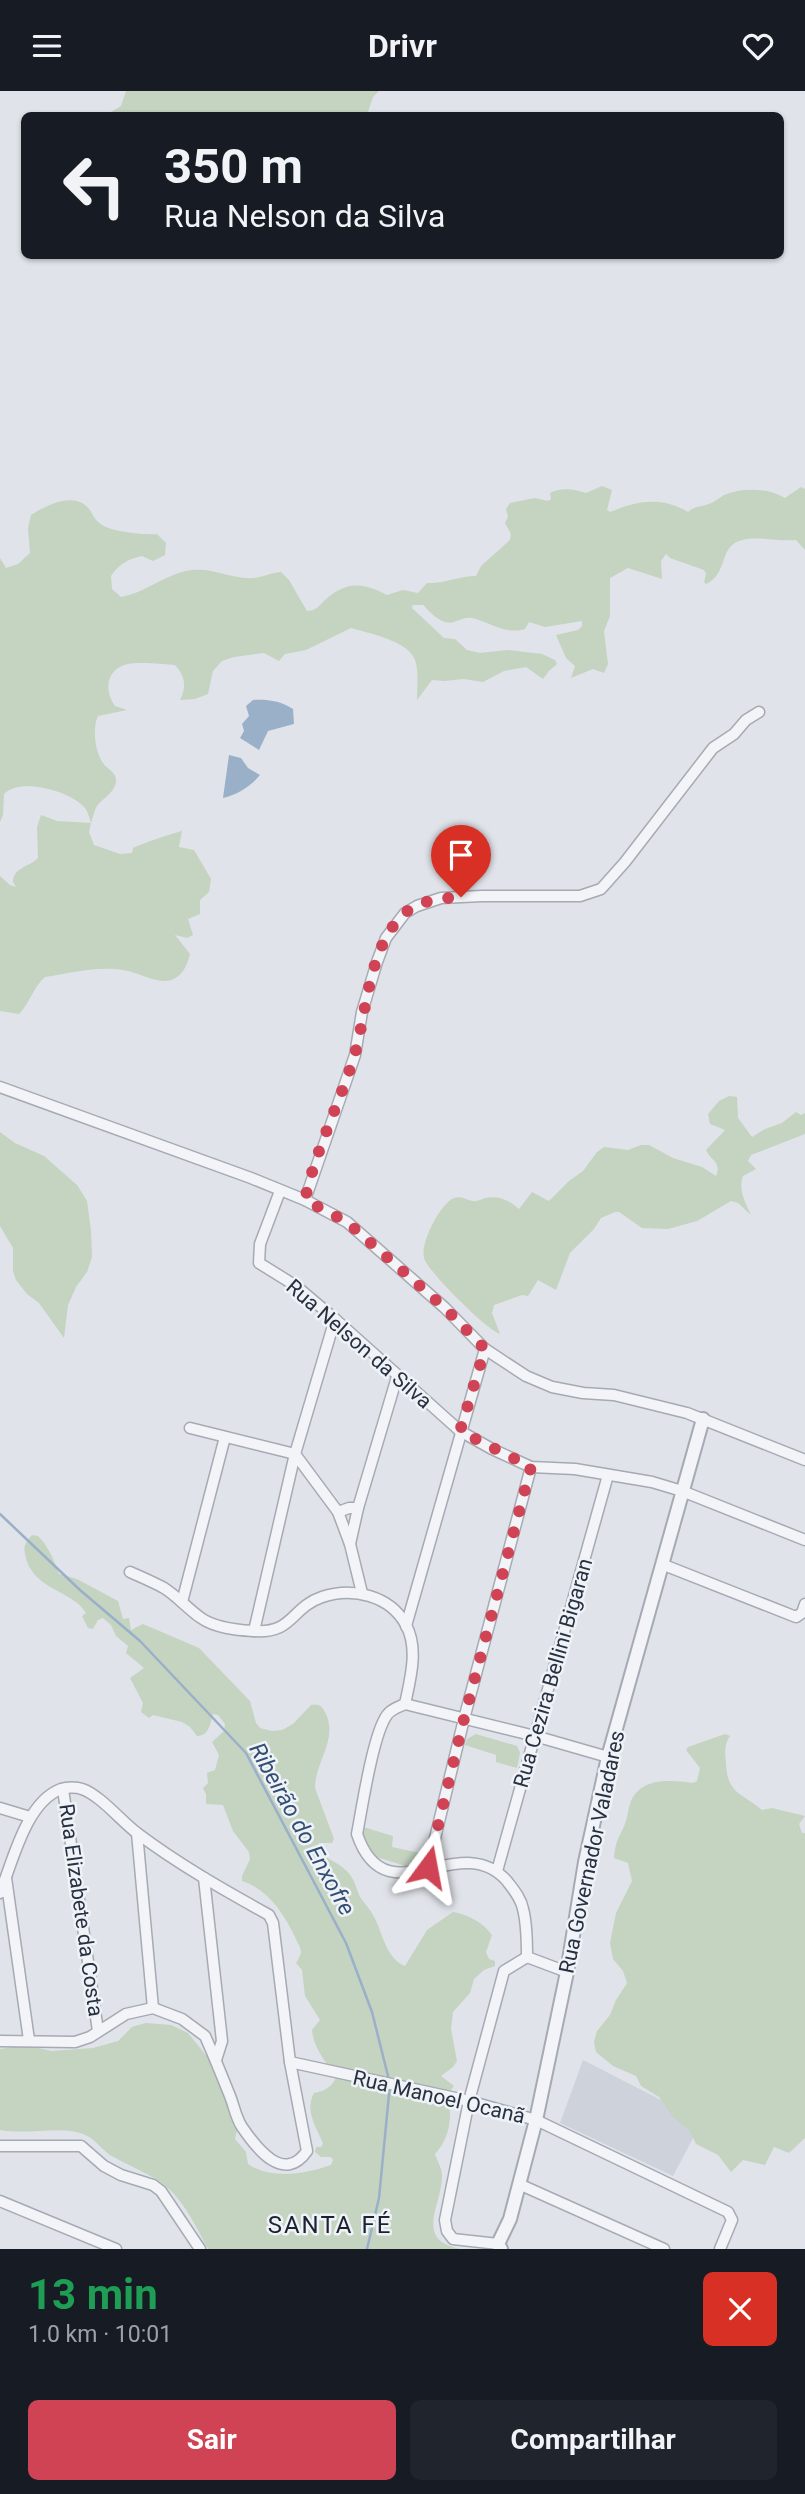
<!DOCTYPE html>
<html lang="pt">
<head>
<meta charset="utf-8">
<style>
	:root { --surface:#171b24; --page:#20242c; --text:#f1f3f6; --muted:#9ea1a6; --accent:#cf4355 }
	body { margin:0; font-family:Roboto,sans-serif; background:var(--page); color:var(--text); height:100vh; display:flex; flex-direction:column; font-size:26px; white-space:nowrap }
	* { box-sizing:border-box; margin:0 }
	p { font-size:23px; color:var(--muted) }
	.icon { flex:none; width:38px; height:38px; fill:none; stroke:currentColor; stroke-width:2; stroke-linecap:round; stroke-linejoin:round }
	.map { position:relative; height:2158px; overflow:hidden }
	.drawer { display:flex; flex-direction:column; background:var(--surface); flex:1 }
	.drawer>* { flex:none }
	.top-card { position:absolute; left:21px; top:21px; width:763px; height:147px; border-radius:10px; box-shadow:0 2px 5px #0004; background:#171b24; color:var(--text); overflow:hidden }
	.pin { position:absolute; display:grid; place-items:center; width:60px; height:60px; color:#fff; margin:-72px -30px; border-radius:50% 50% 50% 0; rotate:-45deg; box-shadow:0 0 7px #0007 }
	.pin .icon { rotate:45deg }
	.me { position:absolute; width:77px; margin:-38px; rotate:13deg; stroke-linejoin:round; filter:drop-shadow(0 0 5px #0008) }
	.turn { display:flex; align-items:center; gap:24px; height:147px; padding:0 28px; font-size:32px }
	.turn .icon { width:91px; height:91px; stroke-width:2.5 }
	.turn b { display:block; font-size:49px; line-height:60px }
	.round { display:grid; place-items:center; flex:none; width:74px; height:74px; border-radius:10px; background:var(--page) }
	.head { display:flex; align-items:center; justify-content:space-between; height:119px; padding:0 28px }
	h1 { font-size:42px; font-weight:700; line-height:52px; color:#1e9e55 }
	.action { display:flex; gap:14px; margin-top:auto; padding:14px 28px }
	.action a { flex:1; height:80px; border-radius:10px; background:var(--accent); color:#fff; font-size:28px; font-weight:700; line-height:80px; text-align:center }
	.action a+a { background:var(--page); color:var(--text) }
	header { display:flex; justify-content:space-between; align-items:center; height:91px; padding:0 28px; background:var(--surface); font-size:32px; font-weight:700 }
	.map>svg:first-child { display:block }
</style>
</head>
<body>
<header><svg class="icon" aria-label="menu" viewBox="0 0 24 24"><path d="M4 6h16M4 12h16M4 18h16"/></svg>Drivr<svg class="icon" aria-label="heart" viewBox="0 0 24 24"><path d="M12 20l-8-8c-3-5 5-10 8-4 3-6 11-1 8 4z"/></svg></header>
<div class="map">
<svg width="805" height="2158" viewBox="0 0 805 2158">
	<rect width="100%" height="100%" fill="#e0e3e9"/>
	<!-- built -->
	<path fill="#ced2db" d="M583,1969l119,61 -29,55 -113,-53z"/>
	<!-- green -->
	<g fill="#c5d3c1">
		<path d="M126,0h253l-6,6 -6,18h-261l15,-9z"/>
		<path d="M602,395l10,4 -5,20 3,2c27,-11 51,-16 78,0 7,-6 13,-5 21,-8 5,-2 10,-6 15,-9 19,-8 44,-7 61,3l16,-11 4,2v61l-9,-10c-18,2 -41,-5 -57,1 -20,7 -11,33 -33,43l-2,-2 2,-8 -2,-4 -34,-12 -4,-4 -5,7 1,18 -34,-11 -18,10v38l-6,15 4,33 -4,9 -11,-4 -22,9 4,-12 -9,-8 -10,-23 22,-5 4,-4v-5l-37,6 -16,-5 -4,7c-20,6 -35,-7 -53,-11 -10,-2 -18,7 -27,4 -9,-3 -16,-11 -22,-17h-10l-1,3 32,30 11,1 12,11 13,3 27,-3 35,4 13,6 2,4 -8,7 -6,8 -17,-12 -22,4 -21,11 -20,-3 -18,2 -13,-1 -15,20c0,-13 2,-29 -2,-40 -6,-19 -47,-27 -64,-32l-45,22 -21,4 -6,7 -15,-8 -30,4 -12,4 -9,10 -5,23 -13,5 -15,1c7,-14 5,-24 -5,-35 -12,-1 -40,-4 -51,0 -19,7 -19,27 -9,41l12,4 -29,6c-6,12 -3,36 5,47 4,6 13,9 13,17 0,12 -13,18 -19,26 -4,7 -6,18 -8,26l5,13 26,9 12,-1 1,-5c5,-3 43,-16 49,-17l-3,16 15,3 17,29 -2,13 -9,8v14l-12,5 5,16 -6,3 -12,-3 15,19c-3,11 -7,22 -19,26 -13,4 -30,-6 -43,-9 -27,-6 -56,2 -83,6 -12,10 -15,26 -26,37l-19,-3v-135l10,9 6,2 -3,-5c0,-15 17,-15 25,-24l-1,-31 4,-12 16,6 34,2c-2,-6 -3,-12 -7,-16 -14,-16 -64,-30 -80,-13l-1,21 -3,7v-264l6,10 12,-4 12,-11 -2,-25 3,-13c16,-10 44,-25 59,-5 4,7 6,12 14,16 11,6 40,9 53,8l9,9 -1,12 -12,6 -11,-5c-14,3 -23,8 -31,20l1,13 9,8c23,-4 39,-19 61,-25 28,-8 47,8 72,6 9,-1 17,-5 27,-6l8,8 18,31c9,0 12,-5 18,-11 21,-19 38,-18 62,-5l16,-5 15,3 9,-10c17,1 32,-7 49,-7l5,-10 29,-26 1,-6 -6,-11 3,-6 -2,-8 4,-6 25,-5 13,3 3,-2 -1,-6c11,-6 24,-4 36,0z"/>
		<path d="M729,1005l8,1 1,21 14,19 13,-8 17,-6 14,-11 5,3 4,-2v21l-54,21 -3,6 8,8 -13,7c-5,14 2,26 8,39l-13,-12 -7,-2 -34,20 -29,8 -26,-1 -23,-16h-4l-14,6 -7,11 -24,24 -14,37 -18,-10 -10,16 -6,-1 -28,10 -2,8 8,21c-13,-4 -72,-62 -76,-76 -4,-15 16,-54 30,-60 9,-3 13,3 21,3 3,0 7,-2 10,-3 14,-3 24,2 34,11l13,-17 17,9 20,-20 14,-10 14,-19 7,-5 24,3 13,-5h8l24,13 29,9 14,9c6,-14 -6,-16 -10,-26l19,-20 -15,-6 -2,-10 11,-13z"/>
		<path d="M0,1041l15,11 29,13 33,29 10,16 4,30 1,26 -5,15 -11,15 -8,18 -4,33 -25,-35 -12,-9 -11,-14 -3,-9v-23l-13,-22z"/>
		<path d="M32,1444l6,1c11,11 16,24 21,38l18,5 41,22 5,18 6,-1 2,12 12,-6 56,24 51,53 6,22 4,5 12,3 10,-1 11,-6 18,-19c8,-1 10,0 14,7 14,27 -10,49 -10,76l19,51 -2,4h-13l-2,5c10,13 25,15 34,28 4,6 6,14 9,21 4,6 10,12 13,18 10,17 12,43 32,51l22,-36 26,-18c14,2 31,11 39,23l-6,17 3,7 6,2v5l-11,4 -10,9 -4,14 -17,19 -2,17 6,32 -4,6 -12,9 13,10 -7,9c6,21 3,43 -12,59 2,6 7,15 7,21 1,29 -30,65 19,74h-253c-12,-23 -25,-50 -46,-66 -16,-11 -35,-18 -52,-28 -11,-8 -16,-18 -30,-22 -21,-7 -54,2 -80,-3v-81l26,-4 25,6 42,-3 25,-7 14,-14 14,-4 25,2 17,8 29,36 22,52 -4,18 11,13 2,12c23,16 58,10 83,1l2,-5 -2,-3h-10l-6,-5 1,-5h5l2,-3c-6,-17 -19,-32 -9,-51 11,-2 18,-6 22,-16 -11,-17 -22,-27 -24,-47l8,-10 -15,-24 -3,-26 -6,-7c2,-2 4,-8 5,-10 0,-6 -4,-11 -6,-16 -11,-23 -27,-48 -53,-56v-5l8,-17 -1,-7 -16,-21 -10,-26 -17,-1v-10l-3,-6 5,-5 -1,-10 8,-3 4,-15 -7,-13 12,-11 1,-7 -7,-9 -5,-1c-3,10 -4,22 -16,22l-7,-9 -8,-5 -29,-7 -4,3 -8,-6 2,-9 -13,-25 14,-10 -18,-15 2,-7 -12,-10 -5,-11 -8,-7 -5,2 -5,9 -5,-1 -6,-12 4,-3c-13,-23 -55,-23 -61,-59 -2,-8 1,-13 7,-19z"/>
		<path d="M476,1643l41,12 3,7 -3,15 -21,-6v-7l-31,-10 2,-6z"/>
		<path d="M725,1643l5,2c-6,9 -5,16 -4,27 1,31 16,30 36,47l10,-2 33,8 -6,8 3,9h3v305l-16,15 -15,-6 -9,18 -22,-5 -12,12 -13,-17 -22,-11 -6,-13 -18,-15 -13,-19 -18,-11 -5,-10 -23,-10 -17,-14 -2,-10 3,-11 13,-16 6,-15 11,-17 -4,-12 -10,-12 -3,-16 6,-30 16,-32 -4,-18 -14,-5c2,-21 6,-20 12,-37 2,-6 2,-12 4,-17 9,-27 40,-24 63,-21l4,-2 3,-13 -14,-18 2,-3z"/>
		<path d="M363,1736l30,9 -1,11 28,6 -4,10 -7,4 -36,-11 -10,-20z"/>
	</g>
	<!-- water -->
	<g fill="#9ab0c9">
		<path d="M253,609c14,-1 28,1 40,9l1,15 -26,7 -9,19 -19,-12 4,-7 -2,-7 7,-8 -3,-10z"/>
		<path d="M229,664l12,3 7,10 12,7c-10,12 -22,19 -37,23z"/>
	</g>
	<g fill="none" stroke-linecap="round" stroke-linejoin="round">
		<!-- stream -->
		<path stroke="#9ab0c9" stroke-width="2.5" d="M0,1423l80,76 60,51 106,112 100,190 26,69 18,72 -11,114 -12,51"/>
		<!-- minor casing -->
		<g stroke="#a5aab3" stroke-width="13">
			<g id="minor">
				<path d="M0,996l251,91 54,22 42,22 98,86 40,41 41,27 26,11 31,6 31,2 73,18 118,47"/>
				<path d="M280,1100l-20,53 -1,19 37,23 39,33 125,112 32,18 39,18 44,2 77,13 30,9 123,49"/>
				<path d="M305,1109l50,-145 7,-43 15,-50 9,-24 19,-25 12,-7 24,-8 41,-2h98l21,-7 24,-27 88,-114 21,-14 12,-14 13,-8"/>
				<path d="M190,1337l105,26 43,58 12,32 12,49"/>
				<path d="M338,1421l11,-4h9"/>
				<path d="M350,1453l8,-36 39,-131"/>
				<path d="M664,1474l132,52 6,-4 3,-9"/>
				<path d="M130,1481c11,5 23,10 34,16 13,8 24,21 37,30 14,10 36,12 52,13 41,3 37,-23 69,-34 30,-10 68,-2 84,28 13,24 4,55 -1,79"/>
				<path d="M182,1511l43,-165"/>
				<path d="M406,1535l79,-277"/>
				<path d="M254,1540l41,-177 40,-135"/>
				<path d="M405,1613c-6,3 -14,5 -18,11 -14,19 -25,93 -30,119 29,86 102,-7 150,47 6,8 14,17 16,28 4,15 4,32 4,48"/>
				<path d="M405,1613l130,32 73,21"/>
				<path d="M63,1698l35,242"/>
				<path d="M0,1717l30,9"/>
				<path d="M137,1742l16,175"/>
				<path d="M428,1776l36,-148 67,-252"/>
				<path d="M497,1780l111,-396"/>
				<path d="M6,1787l23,162"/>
				<path d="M204,1787l18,163 -6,19"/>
				<path d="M0,1802c13,-32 26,-91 61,-104 6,-2 16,-2 21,0 18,6 39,32 55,44 41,31 87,57 132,82l4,8 17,139 17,89c-23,33 -50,-2 -65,-24 -6,-9 -8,-21 -12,-31 -8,-20 -16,-40 -25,-60l-23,-17 -29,-11 -27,6 -36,23 -15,5 -75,-1"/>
				<path d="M527,1866l40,15"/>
				<path d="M290,1971l179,39 67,19 192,92 4,8 -12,29"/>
				<path d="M0,2055h81l23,20 17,9 32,10 8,6 39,58"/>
				<path d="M521,2094l143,64"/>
				<path d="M0,2110l116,48"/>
				<path d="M498,2153l-45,-5 -6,-8 -2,-11 24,-119 35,-130 23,-14"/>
			</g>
		</g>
		<!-- tertiary casing -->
		<g stroke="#a5aab3" stroke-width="16">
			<path id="tertiary" d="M501,2158l-3,-5 12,-25 26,-99 31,-148 18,-110 23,-105 95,-338"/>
		</g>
		<!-- minor -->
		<use href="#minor" stroke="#f3f4f7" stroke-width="10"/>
		<!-- tertiary -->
		<use href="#tertiary" stroke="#f3f4f7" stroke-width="12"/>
	</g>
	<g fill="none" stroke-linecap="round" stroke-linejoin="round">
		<!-- route -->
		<path stroke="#cf4355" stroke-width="12" stroke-dasharray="0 21.6" d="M428,1776l36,-148 67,-252 -71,-36 25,-82 -40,-41 -98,-86 -42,-22c10,-49 34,-95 49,-143 13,-43 14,-112 51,-144 14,-13 38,-15 56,-16"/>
	</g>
	<g text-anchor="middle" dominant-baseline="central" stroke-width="5" stroke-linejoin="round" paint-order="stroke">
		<!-- street labels -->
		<g font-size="21" fill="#283141" stroke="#eff2f6">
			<text transform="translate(359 1253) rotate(41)">Rua Nelson da Silva</text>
			<text transform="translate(553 1582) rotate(-74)">Rua Cezira Bellini Bigaran</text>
			<text transform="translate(592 1761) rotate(-78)">Rua Governador Valadares</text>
			<text transform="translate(81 1819) rotate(82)">Rua Elizabete da Costa</text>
			<text transform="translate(439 2006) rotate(13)">Rua Manoel Ocanã</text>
		</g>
		<!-- water labels -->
		<g font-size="23" font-style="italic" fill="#324e75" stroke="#eff2f6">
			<text transform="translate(302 1738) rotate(61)">Ribeirão do Enxofre</text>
		</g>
		<!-- quarter labels -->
		<g font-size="24" letter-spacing="2" fill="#1b2231" stroke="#eff2f6">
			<text x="330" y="2134">SANTA FÉ</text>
		</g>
	</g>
</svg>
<div class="pin" style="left:461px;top:806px;background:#d93025"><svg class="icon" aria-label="arrive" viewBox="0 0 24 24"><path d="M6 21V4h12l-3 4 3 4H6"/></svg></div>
<svg class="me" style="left:428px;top:1776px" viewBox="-20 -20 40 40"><path d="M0-17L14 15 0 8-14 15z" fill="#cf4355" stroke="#fff" stroke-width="4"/></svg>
<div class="top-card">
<div class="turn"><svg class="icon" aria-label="left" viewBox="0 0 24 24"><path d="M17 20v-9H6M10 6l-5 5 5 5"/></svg><div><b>350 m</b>Rua Nelson da Silva</div></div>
</div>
</div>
<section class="drawer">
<div class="head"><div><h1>13 min</h1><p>1.0 km · 10:01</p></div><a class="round" style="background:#d93025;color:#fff"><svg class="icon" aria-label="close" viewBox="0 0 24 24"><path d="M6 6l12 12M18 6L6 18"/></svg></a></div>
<div class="action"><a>Sair</a><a>Compartilhar</a></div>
</section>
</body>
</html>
